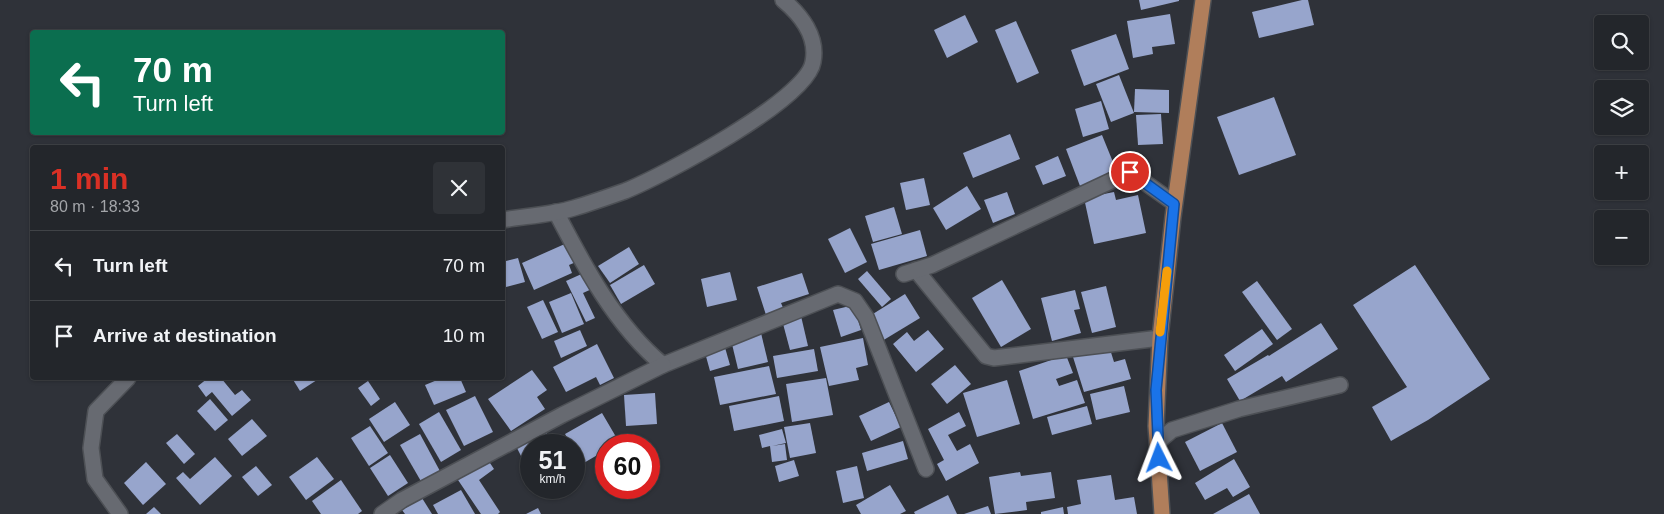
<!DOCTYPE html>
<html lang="en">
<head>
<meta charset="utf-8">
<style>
	:root { --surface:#23262b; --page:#2f3237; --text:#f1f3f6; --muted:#a3a5a9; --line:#404347; --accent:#d93025 }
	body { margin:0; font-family:Arial,sans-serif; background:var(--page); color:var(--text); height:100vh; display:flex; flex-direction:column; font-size:19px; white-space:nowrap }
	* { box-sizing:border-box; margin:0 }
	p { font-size:16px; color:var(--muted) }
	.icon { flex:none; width:28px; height:28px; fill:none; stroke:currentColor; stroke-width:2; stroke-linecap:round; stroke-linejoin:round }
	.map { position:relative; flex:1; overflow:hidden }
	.sheet { position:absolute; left:30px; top:145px; width:475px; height:235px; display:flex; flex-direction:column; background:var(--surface); border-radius:5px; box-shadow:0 1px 4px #0004,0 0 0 1px var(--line) }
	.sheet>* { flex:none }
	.top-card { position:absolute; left:30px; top:30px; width:475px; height:105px; border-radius:5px; box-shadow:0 1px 4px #0004,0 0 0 1px var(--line); background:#0b6e4f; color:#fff; overflow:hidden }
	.tools { position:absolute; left:1594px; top:15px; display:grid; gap:10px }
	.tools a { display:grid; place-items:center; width:55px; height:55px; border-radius:5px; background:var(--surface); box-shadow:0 1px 4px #0004,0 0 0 1px var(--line); font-size:25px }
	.speed { position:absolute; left:520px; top:434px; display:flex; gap:10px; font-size:25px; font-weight:700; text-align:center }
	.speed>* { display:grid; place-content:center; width:65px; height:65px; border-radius:50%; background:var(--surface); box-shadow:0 1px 4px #0004,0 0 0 1px var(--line); line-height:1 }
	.speed small { font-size:12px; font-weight:400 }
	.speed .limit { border:8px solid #d22; background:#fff; color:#111 }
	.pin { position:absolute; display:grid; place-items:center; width:42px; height:42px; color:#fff; margin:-21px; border:2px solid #fff; border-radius:50%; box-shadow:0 1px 5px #0007 }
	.me { position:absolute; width:55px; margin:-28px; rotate:357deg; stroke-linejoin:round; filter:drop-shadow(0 0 4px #0008) }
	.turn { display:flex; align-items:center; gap:18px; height:105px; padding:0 20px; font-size:22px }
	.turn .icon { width:65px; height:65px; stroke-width:2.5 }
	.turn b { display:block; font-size:35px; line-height:42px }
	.round { display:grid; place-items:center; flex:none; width:52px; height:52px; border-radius:5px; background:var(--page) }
	.headline { display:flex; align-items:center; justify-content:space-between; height:85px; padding:0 20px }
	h1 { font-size:30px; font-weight:700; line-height:38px; color:var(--accent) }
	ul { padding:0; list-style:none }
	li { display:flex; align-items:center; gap:15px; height:70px; padding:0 20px; border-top:1px solid var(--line) }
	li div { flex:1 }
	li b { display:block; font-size:19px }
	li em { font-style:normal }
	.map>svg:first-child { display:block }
</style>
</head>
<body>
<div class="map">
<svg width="1664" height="514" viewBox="0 0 1664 514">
	<rect width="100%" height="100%" fill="#2f3239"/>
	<!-- building -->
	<g fill="#97a5cc">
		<path d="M1139,0h40v1l-38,9z"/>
		<path d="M1302,0h6l6,25 -55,13 -7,-26z"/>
		<path d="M1170,14l5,30 -23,3 1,7 -20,4 -6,-37z"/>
		<path d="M965,15l13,27 -31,16 -13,-28z"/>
		<path d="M1016,21l23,52 -22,10 -22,-53z"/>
		<path d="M1116,34l13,35 -45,17 -13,-36z"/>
		<path d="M1119,75l15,38 -23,9 -15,-38z"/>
		<path d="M1135,89l34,1v23l-35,-1z"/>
		<path d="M1274,97l22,58 -57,20 -22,-58z"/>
		<path d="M1101,101l8,28 -26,8 -8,-28z"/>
		<path d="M1161,114l2,30 -25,1 -2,-30z"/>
		<path d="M1010,134l10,25 -47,19 -10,-25z"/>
		<path d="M1102,135l15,37 -37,14 -14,-37z"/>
		<path d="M1058,156l8,20 -23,9 -8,-19z"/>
		<path d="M924,178l6,27 -24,5 -6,-27z"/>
		<path d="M967,186l14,23 -35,21 -13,-22z"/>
		<path d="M1007,192l8,22 -22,9 -9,-23z"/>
		<path d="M1114,192l2,8 22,-5 8,38 -52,11 -10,-46z"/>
		<path d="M894,207l8,27 -29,8 -8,-26z"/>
		<path d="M850,228l17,34 -22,11 -17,-34z"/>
		<path d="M920,230l7,26 -48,14 -8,-26z"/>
		<path d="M567,243l9,19 -7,3 3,8 -38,17 -12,-27z"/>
		<path d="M629,247l10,17 -29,19 -12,-17z"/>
		<path d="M518,258l7,24 -23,6v-26z"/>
		<path d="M644,265l11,19 -34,20 -11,-19z"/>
		<path d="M1415,265l75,114 -62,41 -37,21 -19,-34 35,-20 -54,-82z"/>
		<path d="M867,271l24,28 -9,8 -24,-28z"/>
		<path d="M586,272l8,16 -11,5 12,25 -9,4 -20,-41z"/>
		<path d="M730,272l7,28 -30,7 -6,-28z"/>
		<path d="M802,273l7,21 -28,9 3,7 -18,5 -9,-28z"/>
		<path d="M1002,280l29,49 -30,18 -29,-49z"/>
		<path d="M1257,281l35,48 -15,11 -35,-48z"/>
		<path d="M1106,286l10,41 -24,6 -11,-41z"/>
		<path d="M1075,290l5,19 -6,1 7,23 -29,8 -11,-43z"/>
		<path d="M571,293l13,31 -22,9 -13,-31z"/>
		<path d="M905,294l15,24 -38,23 -14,-24z"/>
		<path d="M543,300l15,32 -16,7 -15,-32z"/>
		<path d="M854,305l7,25 -20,7 -8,-27z"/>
		<path d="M801,316l7,30 -18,4 -8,-30z"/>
		<path d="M1321,323l17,26 -52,33 -4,-6 -42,25 -13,-22 41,-24 1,1z"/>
		<path d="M1262,329l11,15 -38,27 -11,-16z"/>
		<path d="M580,330l7,16 -26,12 -7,-17z"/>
		<path d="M928,330l16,19 -28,23 -23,-28 14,-12 7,9z"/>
		<path d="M761,333l7,29 -30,7 -7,-29z"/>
		<path d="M863,338l5,27 -12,3 3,12 -30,6 -9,-39z"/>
		<path d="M597,344l17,34 -14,7 -4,-8 -30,15 -13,-25z"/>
		<path d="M724,344l6,21 -20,6 -6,-22z"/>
		<path d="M1109,346l5,16 11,-3 6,20 -47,13 -11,-35z"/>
		<path d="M814,349l4,22 -41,7 -4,-22z"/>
		<path d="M1066,355l7,18 -17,6 3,7 18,-6 8,23 -52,16 -14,-48z"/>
		<path d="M955,365l16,19 -24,20 -16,-20z"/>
		<path d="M769,366l7,28 -56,11 -6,-28z"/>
		<path d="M532,370l15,20 -10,7 8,12 -34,22 -23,-32z"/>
		<path d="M208,378h13l14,17 7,-5 9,10 -19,16 -20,-24 -6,5 -8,-11z"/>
		<path d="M292,378h28l-20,13z"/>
		<path d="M442,378h18l6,14 -32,13 -9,-20z"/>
		<path d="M826,378l7,37 -41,7 -6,-38z"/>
		<path d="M1007,380l13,44 -43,13 -14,-44z"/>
		<path d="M368,381l12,18 -9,7 -13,-18z"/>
		<path d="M1124,386l6,26 -34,8 -6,-26z"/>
		<path d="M655,393l2,31 -31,2 -2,-31z"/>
		<path d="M475,396l18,36 -29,14 -18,-36z"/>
		<path d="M779,396l5,25 -50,10 -5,-25z"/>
		<path d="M210,399l18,21 -13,11 -18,-20z"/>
		<path d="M395,402l15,23 -26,17 -15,-23z"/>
		<path d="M889,402l12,25 -30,14 -12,-25z"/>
		<path d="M1087,406l5,18 -40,11 -5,-18z"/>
		<path d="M439,412l22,38 -20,12 -22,-38z"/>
		<path d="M959,412l7,14 -18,9 9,16 13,-7 9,19 -33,18 -9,-17 7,-4 -16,-31z"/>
		<path d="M602,413l17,29 -13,3v5l-24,14 -8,-14v-5h-3l-6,-11z"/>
		<path d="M252,419l15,17 -25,20 -14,-17z"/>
		<path d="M810,423l6,30 -26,5 -6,-31z"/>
		<path d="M1222,423l15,29 -37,19 -15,-29z"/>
		<path d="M370,426l18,27 -19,13 -18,-28z"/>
		<path d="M543,427l10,18h-22v23l-3,2 -14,-28z"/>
		<path d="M782,429l4,14 -14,3 13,-2 2,16 -15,2 -2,-16 -8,2 -3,-13z"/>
		<path d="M177,434l18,20 -11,10 -18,-21z"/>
		<path d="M420,434l21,39 -19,10 -22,-38z"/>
		<path d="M903,441l5,18 -41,12 -5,-18z"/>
		<path d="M390,455l18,28 -20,13 -18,-28z"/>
		<path d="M215,457l17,19 -32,29 -24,-27 7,-6 7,7z"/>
		<path d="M317,457l17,22 -28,21 -17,-23z"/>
		<path d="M1234,459l16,28 -17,10 -6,-9 -22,12 -10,-17z"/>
		<path d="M488,460l6,9 -15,11 21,32 -2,2h-17l-23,-34z"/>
		<path d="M794,460l5,16 -20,6 -4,-16z"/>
		<path d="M146,462l20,22 -23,21 -19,-22z"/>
		<path d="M256,466l16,19 -14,11 -16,-19z"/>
		<path d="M857,466l7,32 -21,5 -7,-32z"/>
		<path d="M1020,472l1,4 30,-4 4,26 -29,4 1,8 -32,4 -6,-37z"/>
		<path d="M1111,475l4,25 19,-3 3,17h-69l-1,-7 14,-3 -4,-24z"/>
		<path d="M341,480l21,31 -4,3h-37l-9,-13z"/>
		<path d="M890,485l16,26 -6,3h-39l-5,-9z"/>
		<path d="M461,490l14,24h-37l-5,-9z"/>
		<path d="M1249,494l11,20h-47z"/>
		<path d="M948,495l9,19h-42l-1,-2z"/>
		<path d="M422,498l10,16h-27l-3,-4z"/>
		<path d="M988,506l3,8h-27z"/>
		<path d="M154,507l7,7h-15z"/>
		<path d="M1063,507l1,7h-23v-2z"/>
		<path d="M538,508l3,6h-15z"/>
	</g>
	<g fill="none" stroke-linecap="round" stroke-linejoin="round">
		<!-- minor casing -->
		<g stroke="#4d5055" stroke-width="18">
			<g id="minor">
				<path d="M556,212c28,54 59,113 107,153l175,-71 17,7 11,16 60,152"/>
				<path d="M502,220c24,-4 49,-5 72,-12 17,-5 34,-11 51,-17 37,-15 182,-91 188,-129 5,-25 -12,-47 -30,-62"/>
				<path d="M916,270l70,86 8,2 166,-20"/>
				<path d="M904,274l28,-9 198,-93 44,31"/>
				<path d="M1159,441l13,-11 67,-21 101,-24"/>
				<path d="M120,514l-25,-35 -4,-31 5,-37 32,-33"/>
				<path d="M382,514l20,-14 160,-85 101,-50"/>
			</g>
		</g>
		<!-- major casing -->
		<g stroke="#4d5055" stroke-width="18">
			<path id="major" d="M1162,514l-6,-88 4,-88 13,-121 30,-217"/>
		</g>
		<!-- minor -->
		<use href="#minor" stroke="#676a71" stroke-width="15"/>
		<!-- major -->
		<use href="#major" stroke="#b07e5b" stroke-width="15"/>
	</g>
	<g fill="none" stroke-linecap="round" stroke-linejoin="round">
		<!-- route casing -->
		<g stroke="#114b97" stroke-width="12">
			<path id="route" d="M1130,172l44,32 -18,186 3,68"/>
		</g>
		<!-- route -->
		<use href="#route" stroke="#1a73e8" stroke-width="9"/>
		<!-- slow -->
		<path stroke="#f59e0b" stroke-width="9" d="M1160,332l7,-61"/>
	</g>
</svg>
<div class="tools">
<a><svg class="icon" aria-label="search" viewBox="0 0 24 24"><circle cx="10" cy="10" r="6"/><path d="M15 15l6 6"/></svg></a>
<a><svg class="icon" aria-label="layers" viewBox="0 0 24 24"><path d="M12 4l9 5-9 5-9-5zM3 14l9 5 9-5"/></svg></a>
<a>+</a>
<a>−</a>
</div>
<div class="speed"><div>51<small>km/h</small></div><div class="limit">60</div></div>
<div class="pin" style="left:1130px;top:172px;background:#d93025"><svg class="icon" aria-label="arrive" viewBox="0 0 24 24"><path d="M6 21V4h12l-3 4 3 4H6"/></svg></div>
<svg class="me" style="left:1159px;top:458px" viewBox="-20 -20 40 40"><path d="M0-17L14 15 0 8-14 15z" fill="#1a73e8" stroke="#fff" stroke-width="4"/></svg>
<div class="top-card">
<div class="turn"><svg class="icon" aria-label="left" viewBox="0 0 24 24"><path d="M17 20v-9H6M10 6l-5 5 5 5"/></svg><div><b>70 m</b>Turn left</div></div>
</div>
<section class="sheet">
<div class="headline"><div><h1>1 min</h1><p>80 m · 18:33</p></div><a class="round"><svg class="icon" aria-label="close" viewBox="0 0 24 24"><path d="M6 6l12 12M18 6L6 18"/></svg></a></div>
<ul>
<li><svg class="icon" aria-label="left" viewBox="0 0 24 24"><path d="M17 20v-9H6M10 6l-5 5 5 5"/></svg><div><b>Turn left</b></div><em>70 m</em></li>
<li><svg class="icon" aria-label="arrive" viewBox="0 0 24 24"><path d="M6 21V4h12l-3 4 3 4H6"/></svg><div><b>Arrive at destination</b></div><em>10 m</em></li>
</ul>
</section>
</div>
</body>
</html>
